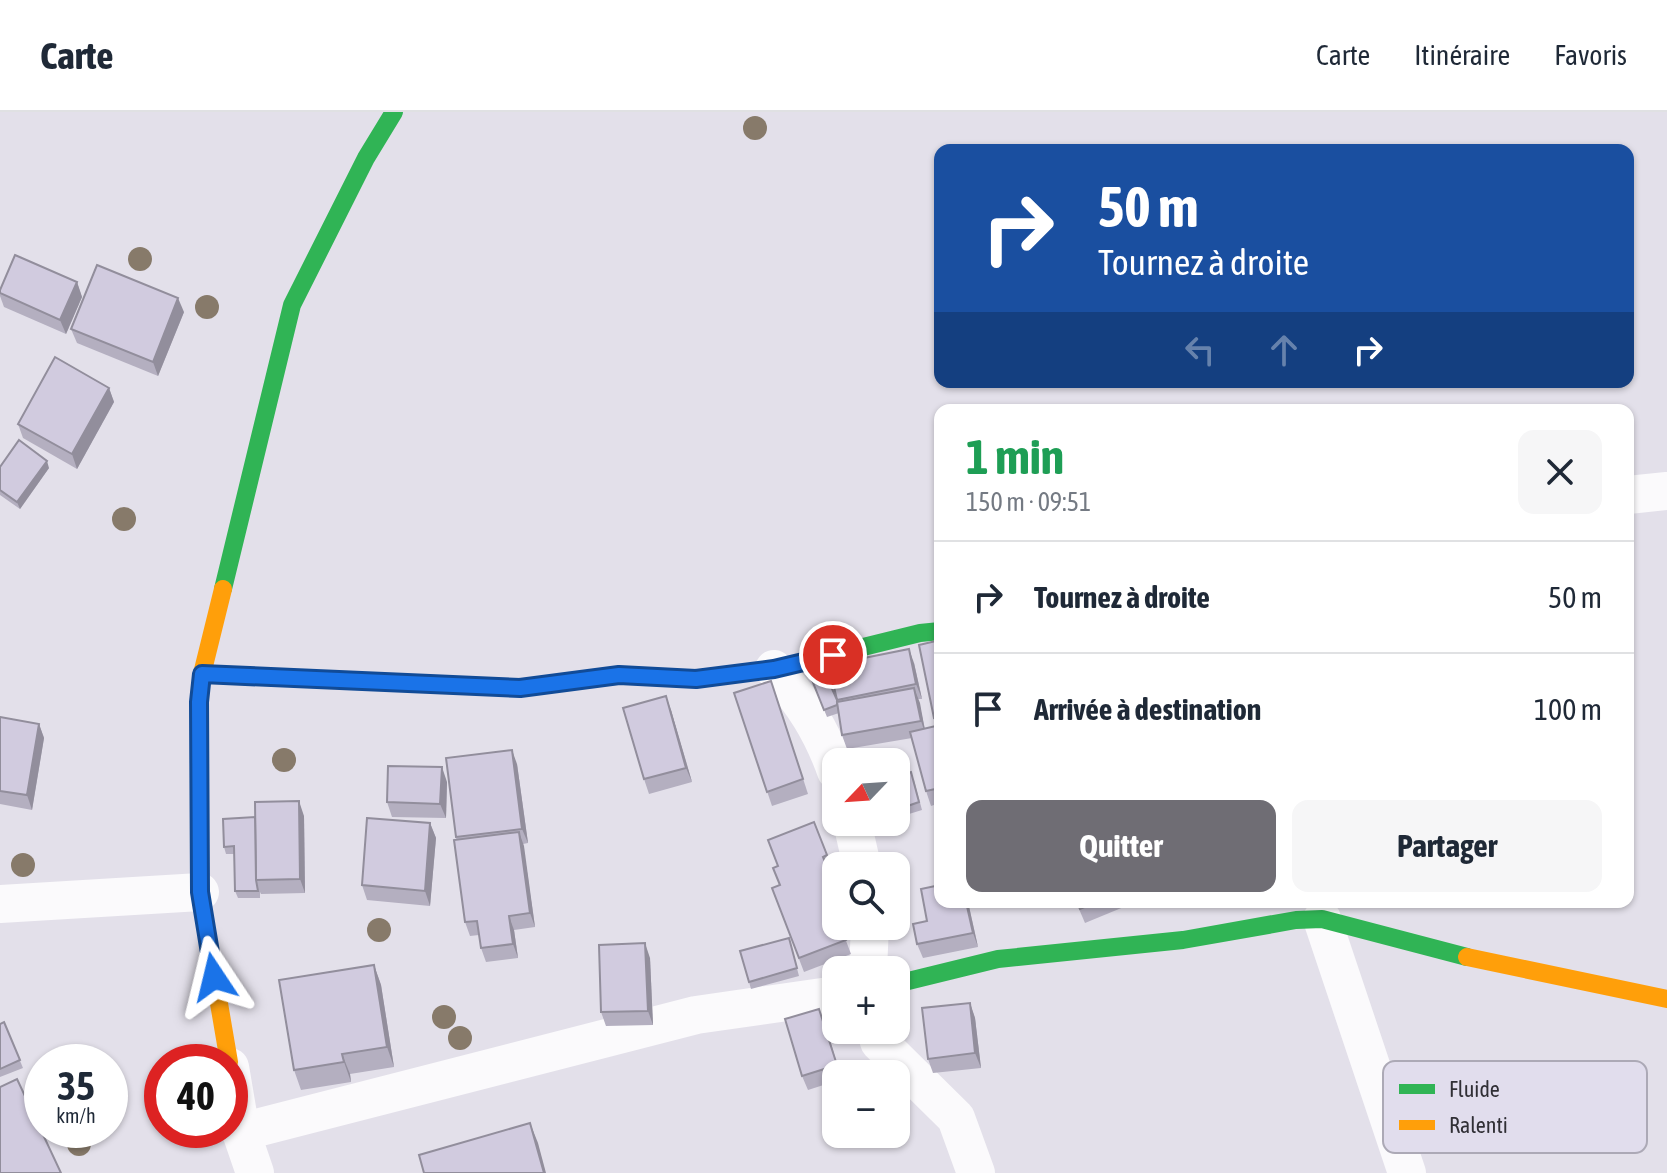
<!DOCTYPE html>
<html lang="fr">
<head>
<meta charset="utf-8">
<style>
	:root { --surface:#fff; --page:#f6f6f7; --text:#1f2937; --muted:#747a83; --line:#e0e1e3; --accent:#6f6d74 }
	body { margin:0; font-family:"Asap Condensed",sans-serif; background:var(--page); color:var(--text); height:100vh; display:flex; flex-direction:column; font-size:30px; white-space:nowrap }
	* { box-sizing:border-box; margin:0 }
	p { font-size:26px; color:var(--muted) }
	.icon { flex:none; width:44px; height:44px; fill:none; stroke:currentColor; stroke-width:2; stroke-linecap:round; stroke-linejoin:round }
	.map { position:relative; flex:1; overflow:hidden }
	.panel { position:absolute; left:934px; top:292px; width:700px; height:504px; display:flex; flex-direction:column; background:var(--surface); border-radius:16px; box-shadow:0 2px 6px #0004 }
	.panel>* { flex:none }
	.hud { position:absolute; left:934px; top:32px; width:700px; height:244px; border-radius:16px; box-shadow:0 2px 6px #0004; background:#1a4fa0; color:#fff; overflow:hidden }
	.needle { width:52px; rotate:245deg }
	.controls { position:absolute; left:822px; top:636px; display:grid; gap:16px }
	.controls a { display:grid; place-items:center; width:88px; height:88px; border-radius:16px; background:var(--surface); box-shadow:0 2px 6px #0004; font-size:40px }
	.speed { position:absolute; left:24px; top:932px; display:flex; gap:16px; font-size:40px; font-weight:700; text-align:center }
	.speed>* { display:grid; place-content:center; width:104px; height:104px; border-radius:50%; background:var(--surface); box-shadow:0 2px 6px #0004; line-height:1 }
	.speed small { font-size:20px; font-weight:400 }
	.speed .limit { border:12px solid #d22; background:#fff; color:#111 }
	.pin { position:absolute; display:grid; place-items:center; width:68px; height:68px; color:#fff; margin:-34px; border:4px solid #fff; border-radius:50%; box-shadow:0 2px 8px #0007 }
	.me { position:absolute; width:88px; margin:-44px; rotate:350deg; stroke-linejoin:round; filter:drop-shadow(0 0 6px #0008) }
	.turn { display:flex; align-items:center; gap:28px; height:168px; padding:0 32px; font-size:36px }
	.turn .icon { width:104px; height:104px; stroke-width:2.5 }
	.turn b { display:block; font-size:56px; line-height:68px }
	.lanes { display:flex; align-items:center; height:76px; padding:0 32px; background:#0003; justify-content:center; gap:40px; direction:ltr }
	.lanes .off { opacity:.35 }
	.round { display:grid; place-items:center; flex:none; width:84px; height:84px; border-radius:16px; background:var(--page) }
	.head { display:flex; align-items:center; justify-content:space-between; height:136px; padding:0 32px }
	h1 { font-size:48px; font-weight:700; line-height:60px; color:#1e9e55 }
	.action { display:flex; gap:16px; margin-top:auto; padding:16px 32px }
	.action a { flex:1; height:92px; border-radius:16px; background:var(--accent); color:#fff; font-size:32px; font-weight:700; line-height:92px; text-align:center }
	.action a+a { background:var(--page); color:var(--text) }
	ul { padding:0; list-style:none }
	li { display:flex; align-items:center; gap:24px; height:112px; padding:0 32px; border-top:2px solid var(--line) }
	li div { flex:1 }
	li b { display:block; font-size:30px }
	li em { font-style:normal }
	header { display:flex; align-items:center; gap:48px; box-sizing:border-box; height:112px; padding:0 40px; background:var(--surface); border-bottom:2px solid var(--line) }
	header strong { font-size:38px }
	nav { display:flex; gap:44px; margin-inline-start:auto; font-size:28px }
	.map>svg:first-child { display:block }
</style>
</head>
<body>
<header>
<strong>Carte</strong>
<nav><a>Carte</a><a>Itinéraire</a><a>Favoris</a></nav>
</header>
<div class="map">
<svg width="1667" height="1061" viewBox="0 0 1667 1061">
	<rect width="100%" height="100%" fill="#e3e0ea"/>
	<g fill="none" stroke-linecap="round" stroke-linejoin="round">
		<!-- street -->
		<g stroke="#fbfafc" stroke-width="38">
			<path d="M1628,383l39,-4"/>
			<path d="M774,557c29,33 47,60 62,102"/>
			<path d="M852,710l10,44"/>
			<path d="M0,792l200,-12"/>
			<path d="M1322,807l85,254"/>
			<path d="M868,858l2,-44"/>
			<path d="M876,918l3,12 77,76 20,55"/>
			<path d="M230,955l11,65 14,41"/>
			<path d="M241,1020l455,-117 140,-20"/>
		</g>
		<!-- fast -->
		<g stroke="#30b455" stroke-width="18">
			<path d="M223,477l69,-284 74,-147 28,-46"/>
			<path d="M202,562l318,14 99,-13 77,4 78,-10 146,-36 20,-2"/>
			<path d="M896,872l102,-25 185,-19 113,-20 26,-1 145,38"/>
		</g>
		<!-- slow -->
		<g stroke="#ff9f0a" stroke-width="18">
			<path d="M223,477l-21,85 -3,28 1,190 29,170"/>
			<path d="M1467,845l200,42"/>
		</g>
	</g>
	<!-- trees -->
	<g fill="#877a6a">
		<circle cx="755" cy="16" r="12"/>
		<circle cx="140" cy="147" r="12"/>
		<circle cx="207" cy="195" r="12"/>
		<circle cx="124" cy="407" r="12"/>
		<circle cx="284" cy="648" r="12"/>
		<circle cx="23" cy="753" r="12"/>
		<circle cx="379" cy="818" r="12"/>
		<circle cx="444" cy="905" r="12"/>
		<circle cx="460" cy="926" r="12"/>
		<circle cx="79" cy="1032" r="12"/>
	</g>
	<!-- wall -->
	<g fill="#b4afc0">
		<path d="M77,170l5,15 -16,37 -62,-27 -4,-11v-3z"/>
		<path d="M184,200l-26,64 -81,-33 -6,-14z"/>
		<path d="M109,276l5,14 -37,67 -54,-31 -5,-14z"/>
		<path d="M0,355l49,1 -29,41 -20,-14z"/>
		<path d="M940,528v163l-9,3 -5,-15 -14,-53 -65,11 -5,-14 -3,-22 -12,4 -15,-37 24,19 78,-36 8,36h-4l7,30 12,-3 -3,-8z"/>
		<path d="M734,581l42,2 32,99 -36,12z"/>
		<path d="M671,598l21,72 -43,12 -5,-15z"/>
		<path d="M0,605l39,7 5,14 -12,72 -32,-6z"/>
		<path d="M517,652l11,79 -5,1 12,83 -21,3 4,28 -32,4 -5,-14 -2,-13 -9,1 -5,-14 -9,-85z"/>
		<path d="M896,665l18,3 8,30 -26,8z"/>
		<path d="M447,670l-1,36 -54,-1 -5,-15z"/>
		<path d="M304,704l1,77 -44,1 -1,-2v6h-22l-3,-7 -1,-37h-8l-2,-7z"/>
		<path d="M814,710l18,47 -3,2 7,-2v30l-5,2 20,53 -47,18 -32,-84 8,-3 -3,-19z"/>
		<path d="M430,711l6,15 -6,68 -63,-6 -5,-15z"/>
		<path d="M940,790h28l10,45 -55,11 -6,-14 10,-23z"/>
		<path d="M1076,790h54l1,2 -46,19z"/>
		<path d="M789,826l10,38 -48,13 -2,-7z"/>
		<path d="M650,846l3,67 -47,1 -5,-14z"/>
		<path d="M374,853l7,20 13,82 -44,7 1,8 -50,8 -7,-20z"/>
		<path d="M970,891l5,15 6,50 -48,5 -5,-14z"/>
		<path d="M4,910l19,46 -23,9v-53z"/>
		<path d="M825,911l15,51h-4v7l-28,9 -6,-14z"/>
	</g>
	<!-- shaded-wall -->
	<g fill="#928e9c">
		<path d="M77,170l5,15 -16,37 -6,-14z"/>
		<path d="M178,186l6,14 -26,64 -5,-14z"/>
		<path d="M109,276l5,14 -37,67 -5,-15z"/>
		<path d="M47,349l2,7 -29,41 -3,-7z"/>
		<path d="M909,537l5,14 8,36 -6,-15z"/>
		<path d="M914,576l6,15 6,33 -5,-15z"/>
		<path d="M666,584l5,14 21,72 -6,-14z"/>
		<path d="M39,612l5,14 -12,72 -5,-15z"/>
		<path d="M512,638l5,14 11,79 -6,-14z"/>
		<path d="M442,655l5,15 -1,36 -6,-14z"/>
		<path d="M299,689l5,15 1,77 -5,-14z"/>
		<path d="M430,711l6,15 -6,68 -5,-15z"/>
		<path d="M519,720l5,14 11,81 -5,-14z"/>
		<path d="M966,790h2l10,45 -5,-14z"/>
		<path d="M509,804l5,14 4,28 -5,-14z"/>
		<path d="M645,831l5,15 3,67 -5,-14z"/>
		<path d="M374,853l7,20 13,82 -7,-20z"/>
		<path d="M970,891l5,15 6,50 -6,-15z"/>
		<path d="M342,942l8,20 1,8 -7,-20z"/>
		<path d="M530,1011l8,20 8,30h-2z"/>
	</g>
	<!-- building -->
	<g fill="#d1cbdf" stroke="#928e9c" stroke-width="2">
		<path d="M15,143l62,27 -17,38 -60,-27v-3z"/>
		<path d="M97,153l81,33 -25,64 -82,-33z"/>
		<path d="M55,245l54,31 -37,66 -54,-30z"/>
		<path d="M19,328l28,21 -30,41 -17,-12v-23z"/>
		<path d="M940,528v77l-6,1 -15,-73z"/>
		<path d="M909,537l7,35 -79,16 -8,-35z"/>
		<path d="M826,563l11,25v5l-13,5 -12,-30z"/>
		<path d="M771,569l32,98 -36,13 -33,-99z"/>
		<path d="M914,576l7,33 -79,14 -5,-33z"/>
		<path d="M666,584l20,72 -42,11 -21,-71z"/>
		<path d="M0,605l39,7 -12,71 -27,-4z"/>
		<path d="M940,613v63l-14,3 -16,-59z"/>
		<path d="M512,638l10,79 -66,8 -10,-79z"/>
		<path d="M388,654l54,1 -2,37 -53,-2z"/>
		<path d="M911,660l8,30 -23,8v-33z"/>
		<path d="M299,689l1,78 -44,1 -1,-78z"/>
		<path d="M255,705l1,63 2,11h-23l-1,-45 -10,1 -1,-28z"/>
		<path d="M367,706l63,5 -5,68 -63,-6z"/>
		<path d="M814,710l13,33 -4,2 6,14 7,-2v14l-10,4 10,26v13h5l5,14 -47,18 -27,-70 8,-3 -7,-17 5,-2 -10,-26z"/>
		<path d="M519,720l11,81 -21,3 4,28 -32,4 -4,-27 -12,1 -11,-82z"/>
		<path d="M940,773v17h26l7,31 -56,11 -4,-20 14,-3 -6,-32z"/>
		<path d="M1077,790h19l-16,7z"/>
		<path d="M789,826l8,30 -48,14 -9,-31z"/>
		<path d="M645,831l3,68 -47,1 -2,-67z"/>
		<path d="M374,853l13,82 -45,7 2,8 -50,8 -15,-90z"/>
		<path d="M970,891l5,50 -47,6 -6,-51z"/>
		<path d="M819,897l18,56 -35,11 -17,-57z"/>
		<path d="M4,910l16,38 -20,9v-45z"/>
		<path d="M17,967l44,94h-61v-86z"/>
		<path d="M530,1011l14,50h-120l-5,-18z"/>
	</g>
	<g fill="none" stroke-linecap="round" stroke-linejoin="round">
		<!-- route casing -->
		<g stroke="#114b97" stroke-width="20">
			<path id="route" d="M214,865l-14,-85 -1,-190 3,-28 318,14 99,-13 77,4 78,-10 59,-14"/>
		</g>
		<!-- route -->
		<use href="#route" stroke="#1a73e8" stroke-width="14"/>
	</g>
	<!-- legend -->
	<rect x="1383" y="949" width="264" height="92" rx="12" fill="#e1dded" stroke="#aca9b6" stroke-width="2"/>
	<rect x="1399" y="972" width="36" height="10" fill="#30b455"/>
	<rect x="1399" y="1008" width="36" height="10" fill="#ff9f0a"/>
	<g font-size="22" fill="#302f35">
		<text x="1449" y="985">Fluide</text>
		<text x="1449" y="1021">Ralenti</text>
	</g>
</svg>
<div class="controls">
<a><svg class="needle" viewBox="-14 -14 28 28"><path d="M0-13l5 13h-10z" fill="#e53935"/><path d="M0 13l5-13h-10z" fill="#747a83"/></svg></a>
<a><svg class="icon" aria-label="search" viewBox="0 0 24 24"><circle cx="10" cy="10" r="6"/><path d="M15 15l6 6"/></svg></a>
<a>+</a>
<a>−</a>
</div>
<div class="speed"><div>35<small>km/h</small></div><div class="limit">40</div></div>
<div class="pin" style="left:833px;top:543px;background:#d93025"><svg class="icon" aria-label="arrive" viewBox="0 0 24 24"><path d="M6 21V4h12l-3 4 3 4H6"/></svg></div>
<svg class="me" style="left:214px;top:865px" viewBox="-20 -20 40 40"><path d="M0-17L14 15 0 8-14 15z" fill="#1a73e8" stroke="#fff" stroke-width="4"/></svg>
<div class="hud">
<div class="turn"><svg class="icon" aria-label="right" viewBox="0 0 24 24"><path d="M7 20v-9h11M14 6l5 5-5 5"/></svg><div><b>50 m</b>Tournez à droite</div></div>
<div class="lanes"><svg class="icon off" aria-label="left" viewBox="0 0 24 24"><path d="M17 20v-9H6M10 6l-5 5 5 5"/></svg><svg class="icon off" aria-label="ahead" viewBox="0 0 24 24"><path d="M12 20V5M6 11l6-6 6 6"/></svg><svg class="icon" aria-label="right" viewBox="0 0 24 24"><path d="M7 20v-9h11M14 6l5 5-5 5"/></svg></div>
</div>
<section class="panel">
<div class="head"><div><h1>1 min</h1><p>150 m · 09:51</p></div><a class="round"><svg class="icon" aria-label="close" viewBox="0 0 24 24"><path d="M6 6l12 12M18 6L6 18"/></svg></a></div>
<ul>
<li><svg class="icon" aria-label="right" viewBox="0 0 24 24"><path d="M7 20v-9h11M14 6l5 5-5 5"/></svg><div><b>Tournez à droite</b></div><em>50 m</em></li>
<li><svg class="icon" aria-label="arrive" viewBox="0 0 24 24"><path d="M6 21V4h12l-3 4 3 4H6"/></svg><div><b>Arrivée à destination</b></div><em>100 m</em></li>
</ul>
<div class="action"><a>Quitter</a><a>Partager</a></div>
</section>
</div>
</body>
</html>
